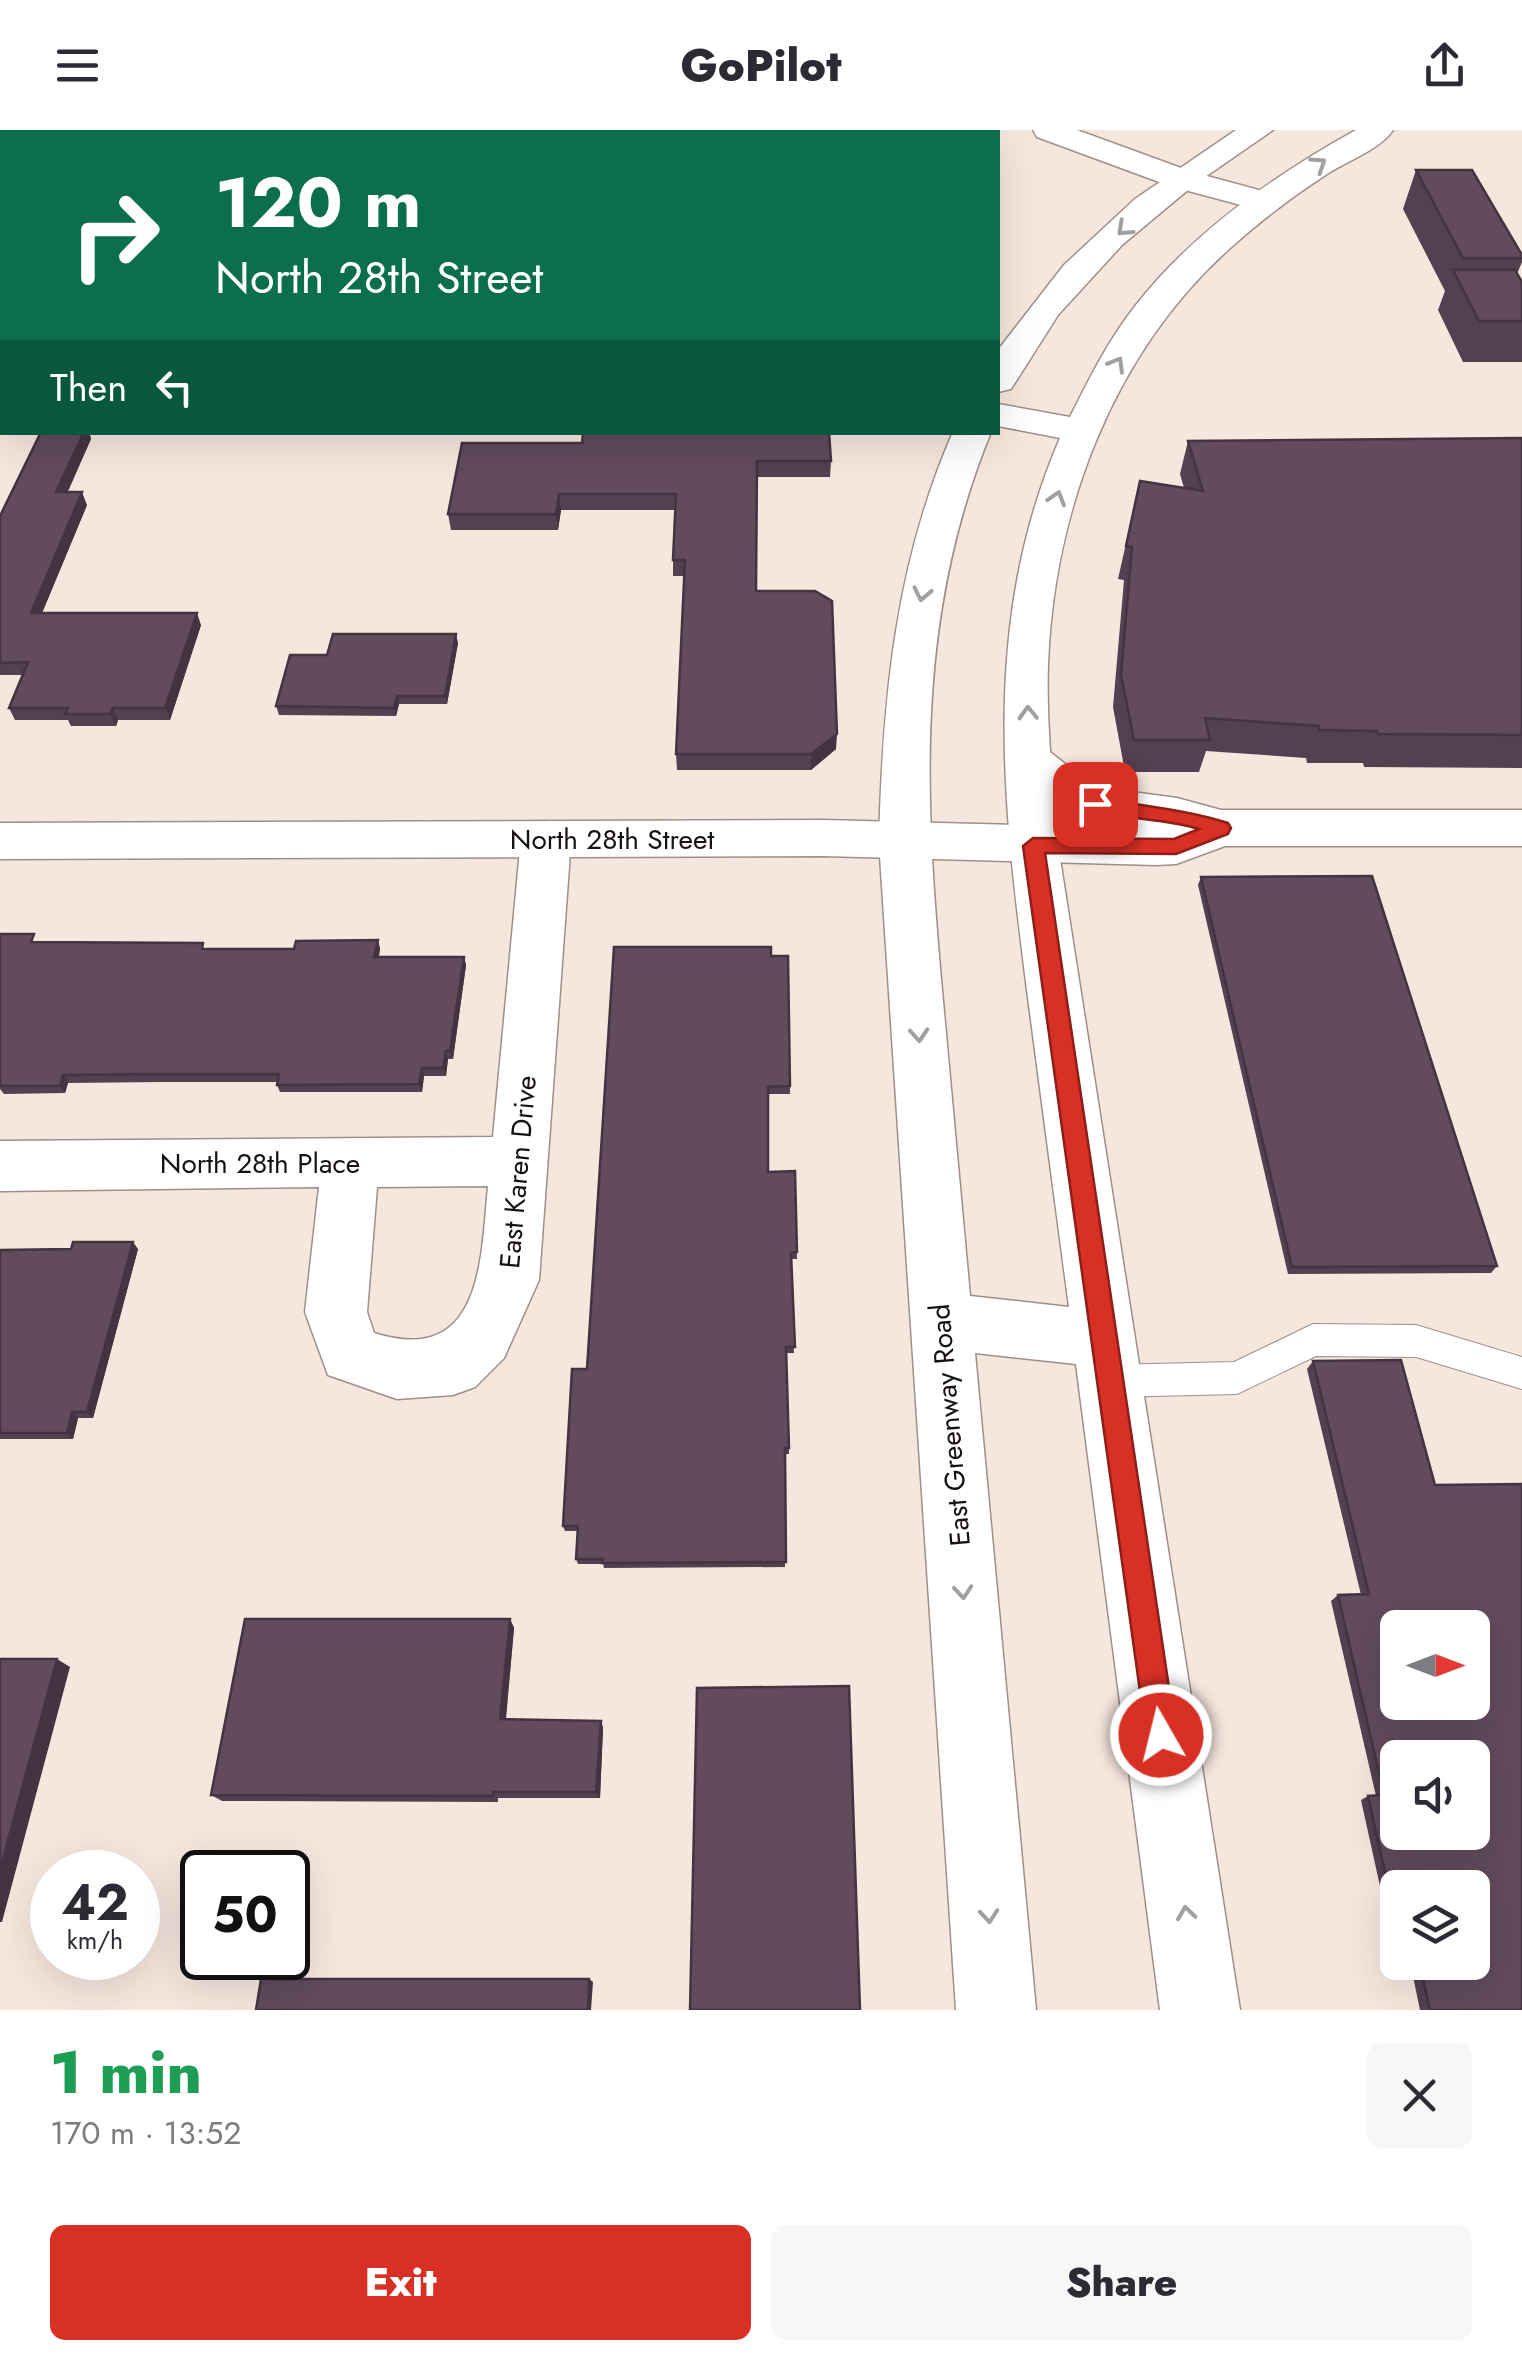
<!DOCTYPE html>
<html lang="en">
<head>
<meta charset="utf-8">
<style>
	:root { --surface:#fff; --page:#f7f7f7; --text:#2b2b33; --muted:#7c7c81; --accent:#d93025 }
	body { margin:0; font-family:Jost,sans-serif; background:var(--page); color:var(--text); height:100vh; display:flex; flex-direction:column; font-size:38px; white-space:nowrap }
	* { box-sizing:border-box; margin:0 }
	p { font-size:32px; color:var(--muted) }
	.icon { flex:none; width:55px; height:55px; fill:none; stroke:currentColor; stroke-width:2; stroke-linecap:round; stroke-linejoin:round }
	.map { position:relative; height:1880px; overflow:hidden }
	.details { display:flex; flex-direction:column; background:var(--surface); flex:1 }
	.details>* { flex:none }
	.guide { position:absolute; left:0px; top:0px; width:1000px; height:305px; box-shadow:0 10px 40px #0002; background:#0b6e4f; color:#fff; overflow:hidden }
	.needle { width:65px; rotate:90deg }
	.tools { position:absolute; left:1380px; top:1480px; display:grid; gap:20px }
	.tools a { display:grid; place-items:center; width:110px; height:110px; border-radius:15px; background:var(--surface); box-shadow:0 10px 40px #0002; font-size:50px }
	.speed { position:absolute; left:30px; top:1720px; display:flex; gap:20px; font-size:50px; font-weight:700; text-align:center }
	.speed>* { display:grid; place-content:center; width:130px; height:130px; border-radius:50%; background:var(--surface); box-shadow:0 10px 40px #0002; line-height:1 }
	.speed small { font-size:25px; font-weight:400 }
	.speed .limit { border:5px solid #111; border-radius:15px; background:#fff; color:#111 }
	.pin { position:absolute; display:grid; place-items:center; width:85px; height:85px; color:#fff; margin:-42px; border-radius:20px; box-shadow:0 5px 15px #0006 }
	.me { position:absolute; width:110px; margin:-55px; rotate:352deg; stroke-linejoin:round; filter:drop-shadow(0 0 8px #0008) }
	.turn { display:flex; align-items:center; gap:35px; height:210px; padding:0 50px; font-size:45px }
	.turn .icon { width:130px; height:130px; stroke-width:2.5 }
	.turn b { display:block; font-size:70px; line-height:85px }
	.then { display:flex; align-items:center; height:95px; padding:0 50px; background:#0003; gap:20px; font-size:38px }
	.round { display:grid; place-items:center; flex:none; width:105px; height:105px; border-radius:15px; background:var(--page) }
	.overview { display:flex; align-items:center; justify-content:space-between; height:170px; padding:0 50px }
	h1 { font-size:60px; font-weight:800; line-height:75px; color:#1e9e55 }
	.cta { display:flex; gap:20px; margin-top:auto; padding:20px 50px }
	.cta a { flex:1; height:115px; border-radius:15px; background:var(--accent); color:#fff; font-size:40px; font-weight:800; line-height:115px; text-align:center }
	.cta a+a { background:var(--page); color:var(--text) }
	header { display:flex; justify-content:space-between; align-items:center; height:130px; padding:0 50px; background:var(--surface); font-size:45px; font-weight:800 }
	.map>svg:first-child { display:block }
</style>
</head>
<body>
<header><svg class="icon" aria-label="menu" viewBox="0 0 24 24"><path d="M4 6h16M4 12h16M4 18h16"/></svg>GoPilot<svg class="icon" aria-label="share" viewBox="0 0 24 24"><path d="M12 15V3M7 8l5-5 5 5M5 13v7h14v-7"/></svg></header>
<div class="map">
<svg width="1522" height="1880" viewBox="0 0 1522 1880">
	<rect width="100%" height="100%" fill="#f6e7de"/>
	<g fill="none" stroke-linecap="round" stroke-linejoin="round">
		<!-- service casing -->
		<g stroke="#9e9088" stroke-width="2">
			<g id="service">
				<path d="M0,292l2,10h7l-9,2z"/>
				<path d="M1313,1194l103,1 106,32v32l-106,-32 -100,-1 -79,38 -127,3 -12,-5 -5,-11 5,-11 12,-5 124,-3z"/>
			</g>
		</g>
		<!-- minor casing -->
		<g stroke="#9e9088" stroke-width="3">
			<g id="minor">
				<path d="M0,31l2,1v19h-2z"/>
				<path d="M546,691l17,5 8,13 -32,441 -35,78 -29,29 -22,8 -56,4 -69,-24 -23,-63 14,-125 -319,4v-50l493,-4 28,-298 8,-13zM488,1056c-7,75 -6,181 -114,147l-7,-21 10,-125z"/>
			</g>
		</g>
		<!-- tertiary casing -->
		<g stroke="#9e9088" stroke-width="3">
			<g id="tertiary">
				<path d="M1033,0h44l115,42 82,22 5,7 -5,7 -11,3 -93,-25 -133,-49z"/>
				<path d="M1029,615l17,4 49,38 82,11 44,12h301v36h-297l-49,18 -20,1 -333,-9 -823,3v-36l823,-3 311,8c-48,-4 -103,-24 -128,-67l6,-12z"/>
			</g>
		</g>
		<!-- secondary casing -->
		<g stroke="#9e9088" stroke-width="3">
			<g id="secondary">
				<path d="M1236,0h37l-78,54 -73,61 -64,70 -47,74 -13,3v-42l66,-85 71,-66z"/>
				<path d="M1356,0h37c-13,20 -49,32 -69,46 -34,22 -66,47 -96,74 -115,104 -174,260 -180,414 -2,61 5,121 10,182l182,1164h-80l-84,-646 -101,-11 61,657h-80l-77,-1169c4,-142 16,-277 74,-409h38c-78,190 -66,370 -48,569 9,98 18,197 27,295l99,11c-14,-103 -27,-206 -41,-309 -25,-195 -48,-374 32,-560l-62,-12v-22l72,13c19,-38 39,-78 66,-112 57,-73 139,-130 220,-175z"/>
			</g>
		</g>
		<!-- service -->
		<use href="#service" fill="#fff" fill-rule="evenodd"/>
		<!-- minor -->
		<use href="#minor" fill="#fff" fill-rule="evenodd"/>
		<!-- tertiary -->
		<use href="#tertiary" fill="#fff" fill-rule="evenodd"/>
		<!-- secondary -->
		<use href="#secondary" fill="#fff" fill-rule="evenodd"/>
	</g>
	<!-- wall -->
	<g fill="#534050">
		<path d="M1416,40l106,85v7l-5,12 5,8v80h-59l-25,-52 7,-19 -42,-82z"/>
		<path d="M84,302h5l2,7 -24,53 20,13 -45,108 159,12 -31,95h-52l-2,6h-45l-3,-6h-53l-6,-12 14,-33h-23v-159z"/>
		<path d="M1522,308v330l-158,-1 -1,-4h-56l-1,-5 -100,-7 -7,21h-74l-12,-65 11,-127 -6,-1 22,-98 44,7 -4,-14 8,-33z"/>
		<path d="M462,313l369,18 -1,16h-73l-1,114 80,158 -25,21h-134l-1,-16 8,-178h-11v-16l2,-50h-114l-3,20h-107l-3,-16z"/>
		<path d="M458,513l-11,61h-48l-3,12 -117,-1 -3,-9 51,-51z"/>
		<path d="M1201,747l296,389 -6,7 -203,1 -90,-389z"/>
		<path d="M0,804l39,8 167,7 174,-1 -1,9h85l2,8 -13,94h-5l-2,17h-22l-2,16h-142l-3,-7v-3h-116l-93,1 -3,10 -61,1 -4,-5z"/>
		<path d="M771,826l19,130v8h-22v78l29,80v7h-6l3,94h-8l3,95v6h-4v113l-181,1 -1,-4h-25l-2,-5 2,-28h-13l-2,-5 24,-157z"/>
		<path d="M138,1119l-45,169h-15l-5,21h-73v-189z"/>
		<path d="M1313,1231l209,649h-102l-10,-48h62l-74,-74v21h-13l-24,-109 7,-4h8l-45,-195 7,-6h23l-54,-226z"/>
		<path d="M510,1489l4,9 -8,91 95,2 2,7 -3,70h-102v4l-276,-1 -11,-6z"/>
	</g>
	<!-- shaded-wall -->
	<g fill="#443441">
		<path d="M84,302h5l2,7 -29,66 -6,-13z"/>
		<path d="M82,362l5,13 -50,120 -6,-12z"/>
		<path d="M559,364l2,16 -3,20 -2,-16z"/>
		<path d="M197,483l4,12 -31,95 -5,-12z"/>
		<path d="M456,504l2,9 -11,61 -2,-8z"/>
		<path d="M397,566l2,8 -3,12 -2,-8z"/>
		<path d="M113,578l5,12 -2,6 -6,-12z"/>
		<path d="M837,604l-1,15 -25,21v-16z"/>
		<path d="M378,810l2,8 -3,17 -3,-8z"/>
		<path d="M464,827l2,8 -13,94 -3,-8z"/>
		<path d="M446,921l2,8 -2,17 -3,-8z"/>
		<path d="M422,938l2,8 -2,16 -3,-8z"/>
		<path d="M63,945l5,8 -3,10 -5,-7z"/>
		<path d="M133,1112l5,7 -45,169 -6,-6z"/>
		<path d="M72,1282l6,6 -5,21 -6,-6z"/>
		<path d="M510,1489l4,9 -9,98 -5,-7z"/>
		<path d="M57,1529l13,8 -68,255h-2v-52z"/>
		<path d="M601,1591l2,7 -3,70 -4,-6z"/>
		<path d="M589,1849l4,3 -2,28h-3z"/>
	</g>
	<!-- building -->
	<g fill="#614b5d" stroke="#443441" stroke-width="2.5" fill-rule="evenodd">
		<rect x="703" y="0" width="76" height="2"/>
		<path d="M1416,40h56l50,85v3h-59z"/>
		<path d="M1453,140h62l7,12v39h-43z"/>
		<path d="M41,302h43l-28,60h26l-51,121h166l-32,95h-52l-3,6h-45l3,-6h-59l19,-46 -28,1v-147z"/>
		<path d="M583,302h246l2,29h-74l-1,130h59l17,10 5,133 -26,20h-135l9,-194h-12l3,-66h-117l-3,20h-108l14,-71h120z"/>
		<path d="M1522,308v297l-144,-1 -1,-3 -57,-1 -1,-4 -114,-8 5,22h-76l-13,-65 11,-128 -6,-1 14,-65 63,10 -15,-50z"/>
		<path d="M333,504h123l-11,62h-48l-3,12 -118,-2 14,-51h37z"/>
		<path d="M1372,746l125,390 -205,1 -91,-390z"/>
		<path d="M0,804h34l-3,8 172,1 -1,6h92l2,-8 82,-1 -4,17h90l-14,94h-4l-3,17h-21l-3,16 -142,1 2,-11h-122l-94,1 -3,11h-60z"/>
		<path d="M614,817h157v9h17l2,130 -22,1v85l27,-1 2,81 -6,1 4,94h-9l3,101h-4l1,114 -184,1 1,-4h-27l2,-33h-15l9,-157h15z"/>
		<path d="M73,1112h60l-46,170h-15l-5,21h-67v-183l71,-1z"/>
		<path d="M1401,1230l34,125 87,-1v526h-92l-11,-48h53v-74h-74v18l-5,1 -25,-111 16,-1 -46,-200 31,-1 -56,-233zM1398,1498h74v74h-74zM1398,1628h74v74h-74z"/>
		<path d="M245,1489h265l-10,100 101,2 -5,71h-103v4l-282,-1z"/>
		<path d="M0,1529h57l-57,211z"/>
		<path d="M849,1556l11,324h-170l7,-322z"/>
		<path d="M261,1849h328l-1,31h-332z"/>
	</g>
	<!-- one-way arrows -->
	<defs><path id="oneway-chevron" d="M-2-3.5L2.5 0L-2 3.5" fill="none" stroke-width="1.6" stroke-linecap="round" stroke-linejoin="round" transform="scale(2.5)"/></defs>
	<g stroke="#a2a09f">
		<use href="#oneway-chevron" transform="translate(1319 34) rotate(-33)"/>
		<use href="#oneway-chevron" transform="translate(1124 99) rotate(137)"/>
		<use href="#oneway-chevron" transform="translate(1117 234) rotate(-59)"/>
		<use href="#oneway-chevron" transform="translate(1057 368) rotate(-73)"/>
		<use href="#oneway-chevron" transform="translate(922 464) rotate(102)"/>
		<use href="#oneway-chevron" transform="translate(1028 583) rotate(-92)"/>
		<use href="#oneway-chevron" transform="translate(919 905) rotate(86)"/>
		<use href="#oneway-chevron" transform="translate(963 1462) rotate(85)"/>
		<use href="#oneway-chevron" transform="translate(1186 1783) rotate(-98)"/>
		<use href="#oneway-chevron" transform="translate(989 1786) rotate(85)"/>
	</g>
	<!-- route -->
	<path fill="#d93025" stroke="#8d1f18" stroke-width="2.5" d="M1095,667c45,9 89,12 133,26l3,5 -3,6 -52,20 -131,-1 131,882 -5,11 -10,4 -11,-4 -4,-11 -123,-889 10,-8 141,1 25,-10c-36,-11 -74,-9 -111,-20v-10z"/>
	<g text-anchor="middle" dominant-baseline="central" stroke-width="10" stroke-linejoin="round" paint-order="stroke">
		<!-- street labels -->
		<g font-size="28" fill="#17120f" stroke="#fff">
			<text x="612" y="709">North 28th Street</text>
			<text x="260" y="1033">North 28th Place</text>
			<text transform="translate(518 1042) rotate(-85)">East Karen Drive</text>
			<text transform="translate(950 1295) rotate(-95)">East Greenway Road</text>
		</g>
	</g>
</svg>
<div class="tools">
<a><svg class="needle" viewBox="-14 -14 28 28"><path d="M0-13l5 13h-10z" fill="#e53935"/><path d="M0 13l5-13h-10z" fill="#7c7c81"/></svg></a>
<a><svg class="icon" aria-label="sound" viewBox="0 0 24 24"><path d="M4 9h4l5-4v14l-5-4H4zM17 9q2 3 0 6"/></svg></a>
<a><svg class="icon" aria-label="layers" viewBox="0 0 24 24"><path d="M12 4l9 5-9 5-9-5zM3 14l9 5 9-5"/></svg></a>
</div>
<div class="speed"><div>42<small>km/h</small></div><div class="limit">50</div></div>
<div class="pin" style="left:1095px;top:674px;background:#d93025"><svg class="icon" aria-label="arrive" viewBox="0 0 24 24"><path d="M6 21V4h12l-3 4 3 4H6"/></svg></div>
<svg class="me" style="left:1161px;top:1605px" viewBox="-20 -20 40 40"><circle r="17" fill="#d93025" stroke="#fff" stroke-width="3"/><path d="M0-11L8 9 0 5-8 9z" fill="#fff"/></svg>
<div class="guide">
<div class="turn"><svg class="icon" aria-label="right" viewBox="0 0 24 24"><path d="M7 20v-9h11M14 6l5 5-5 5"/></svg><div><b>120 m</b>North 28th Street</div></div>
<div class="then">Then<svg class="icon" aria-label="left" viewBox="0 0 24 24"><path d="M17 20v-9H6M10 6l-5 5 5 5"/></svg></div>
</div>
</div>
<section class="details">
<div class="overview"><div><h1>1 min</h1><p>170 m · 13:52</p></div><a class="round"><svg class="icon" aria-label="close" viewBox="0 0 24 24"><path d="M6 6l12 12M18 6L6 18"/></svg></a></div>
<div class="cta"><a>Exit</a><a>Share</a></div>
</section>
</body>
</html>
